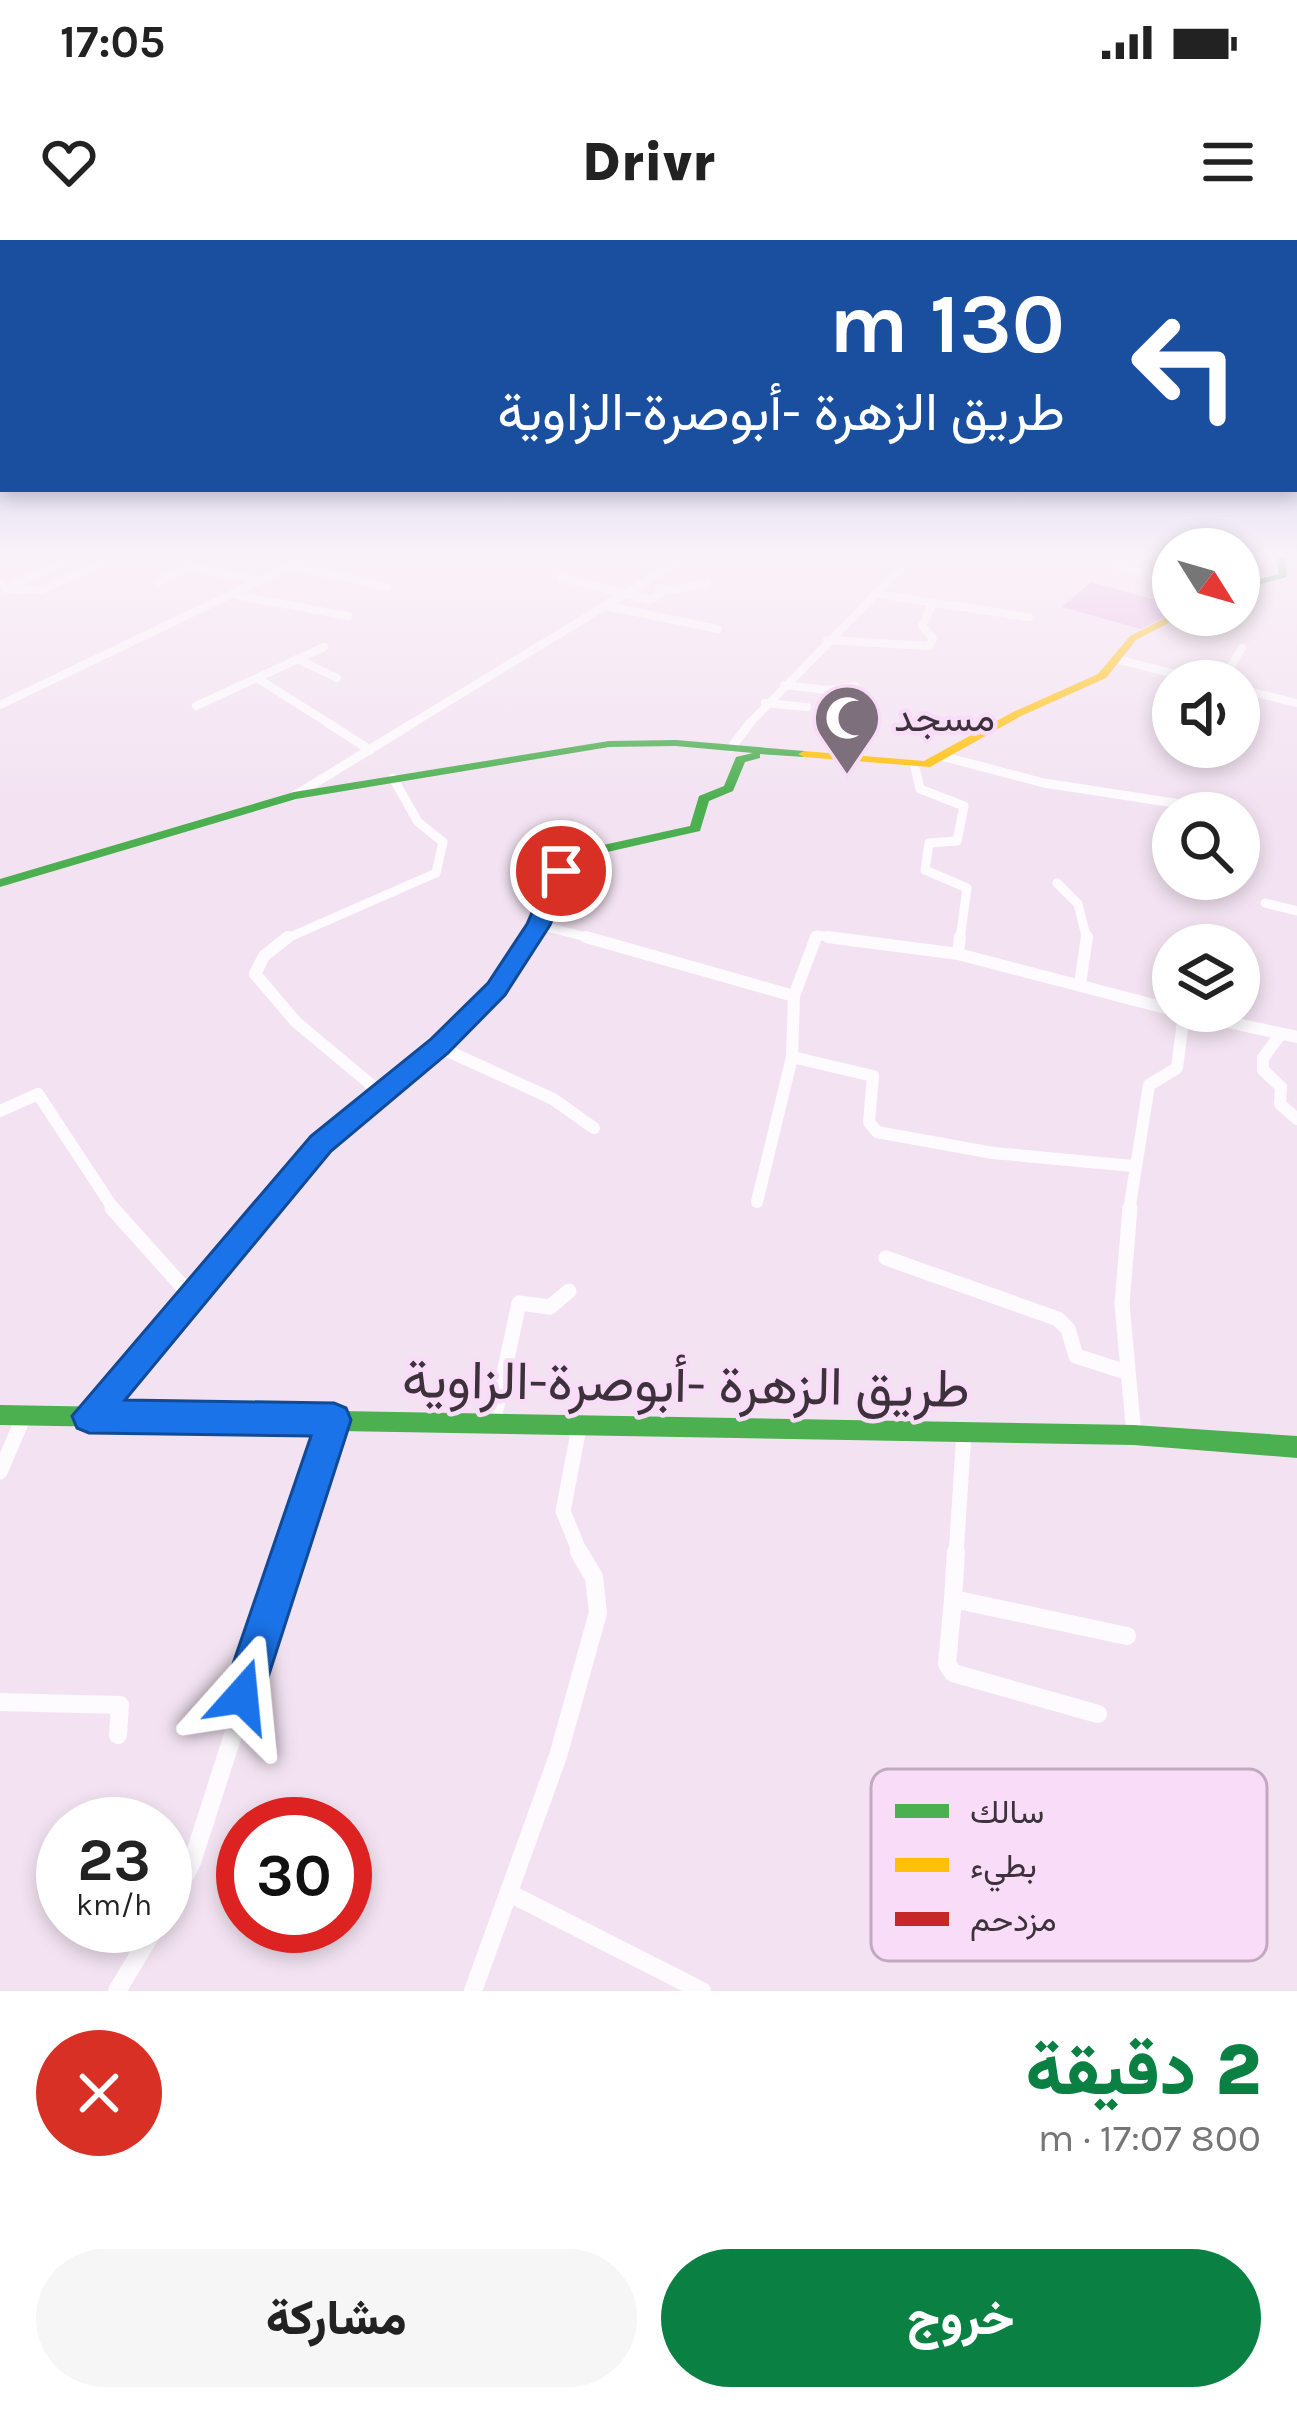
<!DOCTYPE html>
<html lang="ar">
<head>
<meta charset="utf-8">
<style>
	:root { --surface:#fff; --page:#f6f6f6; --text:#222; --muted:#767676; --accent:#0b8043 }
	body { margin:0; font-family:Karla,Vazirmatn,sans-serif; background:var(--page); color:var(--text); direction:rtl; height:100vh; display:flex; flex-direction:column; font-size:45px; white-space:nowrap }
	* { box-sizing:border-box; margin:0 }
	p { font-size:39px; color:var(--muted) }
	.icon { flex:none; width:66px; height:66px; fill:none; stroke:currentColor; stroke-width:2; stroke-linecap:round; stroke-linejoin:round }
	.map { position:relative; height:1751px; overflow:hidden; direction:ltr }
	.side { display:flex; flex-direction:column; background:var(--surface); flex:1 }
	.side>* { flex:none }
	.banner { position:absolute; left:0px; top:0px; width:1299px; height:252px; box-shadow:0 6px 18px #0003; direction:rtl; background:#1a4fa0; color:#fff; overflow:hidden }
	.needle { width:78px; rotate:127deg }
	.controls { position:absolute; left:1152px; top:288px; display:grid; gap:24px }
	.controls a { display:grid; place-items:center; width:108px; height:108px; border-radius:50%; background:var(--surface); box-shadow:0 6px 18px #0003; font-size:60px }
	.speed { position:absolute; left:36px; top:1557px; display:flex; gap:24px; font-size:60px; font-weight:700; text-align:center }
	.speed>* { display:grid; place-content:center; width:156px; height:156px; border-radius:50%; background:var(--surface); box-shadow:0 6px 18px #0003; line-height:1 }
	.speed small { font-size:30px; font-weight:400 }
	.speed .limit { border:18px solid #d22; background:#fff; color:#111 }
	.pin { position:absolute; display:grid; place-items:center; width:102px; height:102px; color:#fff; margin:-51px; border:6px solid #fff; border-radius:50%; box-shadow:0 3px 12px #0007 }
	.me { position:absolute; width:132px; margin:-66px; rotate:18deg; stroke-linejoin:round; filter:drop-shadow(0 0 9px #0008) }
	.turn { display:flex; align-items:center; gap:42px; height:252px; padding:0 36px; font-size:54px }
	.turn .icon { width:156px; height:156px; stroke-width:2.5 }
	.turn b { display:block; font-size:84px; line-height:102px }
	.round { display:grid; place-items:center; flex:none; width:126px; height:126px; border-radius:63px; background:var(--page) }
	.summary { display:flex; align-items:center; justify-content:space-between; height:204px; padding:0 36px }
	h1 { font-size:72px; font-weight:800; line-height:90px; color:var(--accent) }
	.action { display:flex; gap:24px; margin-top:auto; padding:24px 36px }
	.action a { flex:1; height:138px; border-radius:72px; background:var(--accent); color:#fff; font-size:48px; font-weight:800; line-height:138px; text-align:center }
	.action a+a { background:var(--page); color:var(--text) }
	.status { display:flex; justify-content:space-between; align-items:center; height:84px; padding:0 60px; background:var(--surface); direction:ltr }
	.status svg { height:33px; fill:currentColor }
	header { display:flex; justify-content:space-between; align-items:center; height:156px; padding:0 36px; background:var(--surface); font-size:54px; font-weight:800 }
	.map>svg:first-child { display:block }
</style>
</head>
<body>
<div class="status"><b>17:05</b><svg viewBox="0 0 49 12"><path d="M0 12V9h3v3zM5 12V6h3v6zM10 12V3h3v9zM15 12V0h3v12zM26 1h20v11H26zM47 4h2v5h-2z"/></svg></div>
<header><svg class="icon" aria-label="menu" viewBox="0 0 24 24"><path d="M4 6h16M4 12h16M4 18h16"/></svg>Drivr<svg class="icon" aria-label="heart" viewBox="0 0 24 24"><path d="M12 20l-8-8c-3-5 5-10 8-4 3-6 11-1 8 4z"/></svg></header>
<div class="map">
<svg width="1297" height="1751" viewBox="0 0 1297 1751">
	<rect width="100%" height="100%" fill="#f3e3f2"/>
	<!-- forest -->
	<path fill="#e7b7e6" d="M1091,342l82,23v8l-32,16 -79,-22z"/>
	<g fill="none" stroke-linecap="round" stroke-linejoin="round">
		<!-- street-far4 -->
		<g stroke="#fdfbfd" stroke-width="8">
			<path d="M1123,317l-6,8 56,17"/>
			<path d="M293,326l94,21"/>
			<path d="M1239,331l31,8"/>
			<path d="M561,338l90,22 14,-9 -6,-3"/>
			<path d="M158,342l30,-16 72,15"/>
			<path d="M0,343l6,6 35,1 74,-33"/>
			<path d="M7,349l60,-30"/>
			<path d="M665,351l42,-8"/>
			<path d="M877,354l152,23"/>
			<path d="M235,355l113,21"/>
			<path d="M606,366l112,23"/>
			<path d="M827,400l102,6 4,-8 -11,-12 11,-24"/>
			<path d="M297,419l40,19"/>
			<path d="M1116,419l86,22"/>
			<path d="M257,438l67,-31"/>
			<path d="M1222,441l20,-33"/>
			<path d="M784,445l43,5 28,-4"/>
			<path d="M1239,449l58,14"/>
			<path d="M765,463l42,4"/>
			<path d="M0,465l309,-148"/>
			<path d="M196,466l61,-28 76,48"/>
			<path d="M408,486l277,-169"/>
			<path d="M747,486l165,-169"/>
		</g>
		<!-- street-far3 -->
		<g stroke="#fdfbfd" stroke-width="9">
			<path d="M328,483l42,27"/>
			<path d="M731,508l19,-25"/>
			<path d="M945,517l99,26 143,22 6,8"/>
			<path d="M915,527l5,22 44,17 -7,35 -28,2 -4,27 42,18 -7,52"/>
			<path d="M294,556l119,-73"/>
			<path d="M1057,643l21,21 9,36"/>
			<path d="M1265,663l32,8"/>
			<path d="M539,685l59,15"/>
			<path d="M283,700l153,-67 7,-31 -25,-20 -25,-44"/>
			<path d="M815,700l2,-5 34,5"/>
		</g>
		<!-- street-far2 -->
		<g stroke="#fdfbfd" stroke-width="12">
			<path d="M288,697l-24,19 -9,18 41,48 85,71"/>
			<path d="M586,697l208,59"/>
			<path d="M828,697l130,17 215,56"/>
			<path d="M958,714l2,-17"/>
			<path d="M1080,744l7,-47"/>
			<path d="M1178,771l119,26"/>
			<path d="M1280,795l-17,23v12l18,17 -1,17 17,15"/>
			<path d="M439,807l114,52 41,29"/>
			<path d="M792,817l81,19 -4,46 8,10 116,21 140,13"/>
			<path d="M0,871l38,-17 77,117"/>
			<path d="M757,962l35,-145 2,-61 22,-59"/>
			<path d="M1129,971l20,-126 28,-17 7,-55"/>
		</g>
		<!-- street-far1 -->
		<g stroke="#fdfbfd" stroke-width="15">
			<path d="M112,968l79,88"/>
			<path d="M1130,968l-8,96 12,131"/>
			<path d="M886,1018l172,61 10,10 8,27 50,16"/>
			<path d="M494,1180l25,-117 31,4 19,-16"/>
			<path d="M580,1183l-17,88 18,44"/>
			<path d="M0,1232l24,-56"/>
			<path d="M291,1315l43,-134"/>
			<path d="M956,1315l8,-123"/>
		</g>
		<!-- street -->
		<g stroke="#fdfbfd" stroke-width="18">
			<path d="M956,1312l-3,47 174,37"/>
			<path d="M953,1359l-6,65 6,9 145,41"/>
			<path d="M0,1462l120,3 -2,30"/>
			<path d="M511,1654l191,97"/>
			<path d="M165,1673l27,-51 100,-310"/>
			<path d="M117,1751l39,-65"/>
			<path d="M473,1751l85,-235 40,-143 -4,-36 -15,-25"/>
		</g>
		<!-- fast -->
		<g fill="#4caf50" fill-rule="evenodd">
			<path d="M1277,317h8l2,20 -48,13v-6l40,-10z"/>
			<path d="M676,500l128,11 6,3 -6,3 -44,-3v4l-15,4 -12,29 -24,10 -9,30 -128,29c-40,93 -85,153 -161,219h-12l-2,-4 2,-4 54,-48 43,-49 33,-52 33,-68 128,-28 9,-30 25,-10 12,-29 17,-4 -77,-7 -67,1 -313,52 -296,88v-8l294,-87 315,-51z"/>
			<path d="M0,1165l1134,20 163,11v22l-163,-13 -1134,-20z"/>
		</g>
		<!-- slow -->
		<path fill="#ffc107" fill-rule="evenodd" d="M1173,374l11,1 -48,25 -30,38 -85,38 -91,51 -126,-10 -6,-3 6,-3 120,10 89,-49 85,-38 32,-38z"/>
		<!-- jam -->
		<path fill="#c62828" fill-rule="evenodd" d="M405,829l6,2 2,4 -2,4 -84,70 -230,274 -7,3 -7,-3 -3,-7 3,-7 232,-270 84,-68z"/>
	</g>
	<!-- sky -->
	<linearGradient id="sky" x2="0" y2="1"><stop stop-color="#a1ace1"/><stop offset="0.56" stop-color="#faf2f9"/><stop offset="1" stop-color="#faf2f9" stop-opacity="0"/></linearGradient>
	<rect width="1297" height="562" fill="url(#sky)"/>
	<!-- route -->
	<path fill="#1a73e8" stroke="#114b97" stroke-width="3" d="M561,624l11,7 -22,54 -45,70 -57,58 -117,98 -206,249 209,3 12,5 5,12 -89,276 -5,14 -15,6 -14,-6 -6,-14 89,-260 -222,-3 -12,-5 -5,-12 239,-280 119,-96 58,-57 39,-59 23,-53z"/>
	<!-- icons -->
	<defs>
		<g id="mosque-pin" transform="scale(3.45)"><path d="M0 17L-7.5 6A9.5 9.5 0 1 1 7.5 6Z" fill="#7d707c" stroke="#f9ddf8"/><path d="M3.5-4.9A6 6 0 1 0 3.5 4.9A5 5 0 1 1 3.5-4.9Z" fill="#fff"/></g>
	</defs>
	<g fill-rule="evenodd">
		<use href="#mosque-pin" x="847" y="478"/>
	</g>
	<g text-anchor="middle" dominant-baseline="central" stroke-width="9" stroke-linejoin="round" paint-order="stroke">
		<!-- far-poi labels -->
		<g font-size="39" fill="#3d323c" stroke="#f9ddf8" text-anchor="start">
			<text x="894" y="478">مسجد</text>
		</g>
		<!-- near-street labels -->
		<g font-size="54" fill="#3d323c" stroke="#f9ddf8">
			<text transform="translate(686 1144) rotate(1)">طريق الزهرة -أبوصرة-الزاوية</text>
		</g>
	</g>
	<!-- legend -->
	<rect x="871" y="1529" width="396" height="192" rx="18" fill="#f9ddf8" stroke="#c1aac0" stroke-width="3"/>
	<rect x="895" y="1564" width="54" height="14" fill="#4caf50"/>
	<rect x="895" y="1618" width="54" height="14" fill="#ffc107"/>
	<rect x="895" y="1672" width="54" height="14" fill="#c62828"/>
	<g font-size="33" fill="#3d323c">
		<text x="970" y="1583">سالك</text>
		<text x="970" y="1637">بطيء</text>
		<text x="970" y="1691">مزدحم</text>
	</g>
</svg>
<div class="controls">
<a><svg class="needle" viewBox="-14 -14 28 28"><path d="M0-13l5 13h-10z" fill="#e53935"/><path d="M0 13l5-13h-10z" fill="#767676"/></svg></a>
<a><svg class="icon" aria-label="sound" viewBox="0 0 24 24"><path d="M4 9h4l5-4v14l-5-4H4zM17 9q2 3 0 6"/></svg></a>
<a><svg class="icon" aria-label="search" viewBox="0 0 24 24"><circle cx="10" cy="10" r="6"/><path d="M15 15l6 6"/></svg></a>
<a><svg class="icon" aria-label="layers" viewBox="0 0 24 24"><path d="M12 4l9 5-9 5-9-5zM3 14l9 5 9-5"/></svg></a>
</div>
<div class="speed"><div>23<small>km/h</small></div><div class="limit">30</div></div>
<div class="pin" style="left:561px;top:631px;background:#d93025"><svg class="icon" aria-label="arrive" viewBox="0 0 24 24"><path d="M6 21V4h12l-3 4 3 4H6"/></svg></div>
<svg class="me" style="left:242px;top:1456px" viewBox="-20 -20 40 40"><path d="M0-17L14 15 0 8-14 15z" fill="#1a73e8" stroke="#fff" stroke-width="4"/></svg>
<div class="banner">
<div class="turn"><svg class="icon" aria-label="left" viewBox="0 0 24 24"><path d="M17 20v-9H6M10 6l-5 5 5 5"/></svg><div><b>130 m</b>طريق الزهرة -أبوصرة-الزاوية</div></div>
</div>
</div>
<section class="side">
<div class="summary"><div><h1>2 دقيقة</h1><p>800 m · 17:07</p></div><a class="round" style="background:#d93025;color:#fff"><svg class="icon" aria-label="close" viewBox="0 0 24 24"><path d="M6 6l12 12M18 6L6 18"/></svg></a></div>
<div class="action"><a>خروج</a><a>مشاركة</a></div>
</section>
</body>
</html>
